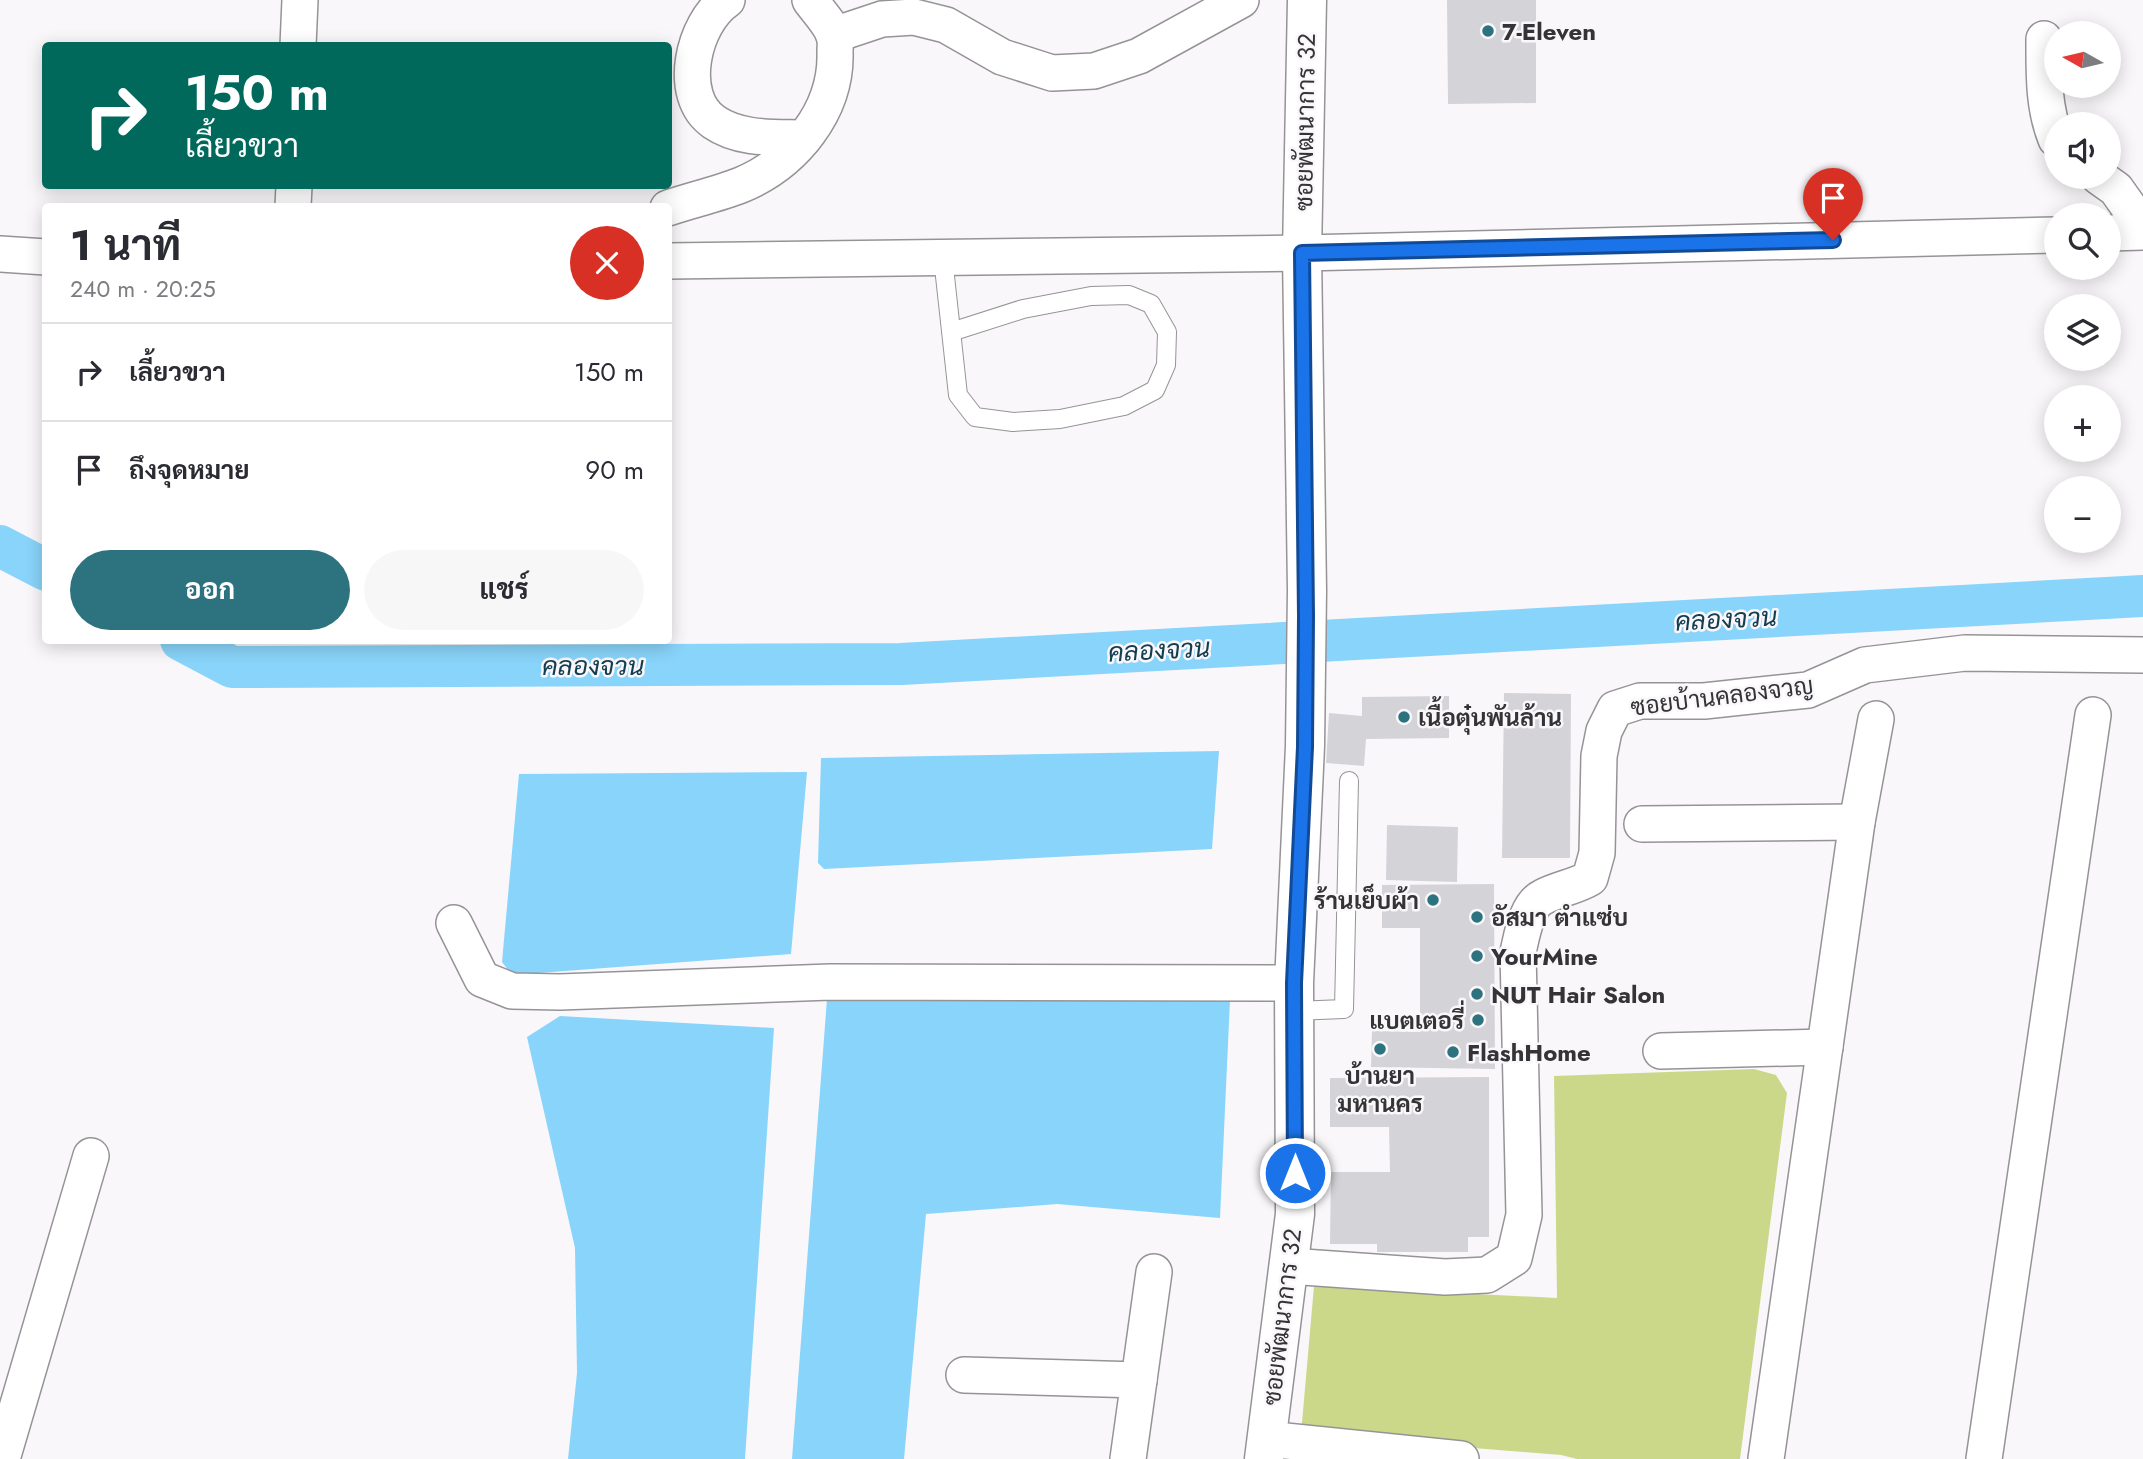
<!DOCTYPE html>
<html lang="th">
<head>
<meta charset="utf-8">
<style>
	:root { --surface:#fff; --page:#f7f7f7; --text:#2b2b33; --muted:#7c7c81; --line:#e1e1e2; --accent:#2c737f }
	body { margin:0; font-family:Jost,Sarabun,sans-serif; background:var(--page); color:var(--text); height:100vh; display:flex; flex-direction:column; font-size:26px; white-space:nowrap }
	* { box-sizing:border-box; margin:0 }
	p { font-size:23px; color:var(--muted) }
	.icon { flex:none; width:38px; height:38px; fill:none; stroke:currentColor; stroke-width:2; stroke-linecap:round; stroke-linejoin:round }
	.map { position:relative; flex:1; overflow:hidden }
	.details { position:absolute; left:42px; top:203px; width:630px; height:441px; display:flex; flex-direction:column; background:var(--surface); border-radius:7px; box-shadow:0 4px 18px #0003 }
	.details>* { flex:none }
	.guide { position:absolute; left:42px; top:42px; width:630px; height:147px; border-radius:7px; box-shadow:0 4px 18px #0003; background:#00695c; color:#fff; overflow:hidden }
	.needle { width:46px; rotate:278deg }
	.controls { position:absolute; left:2044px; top:21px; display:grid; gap:14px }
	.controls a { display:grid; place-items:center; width:77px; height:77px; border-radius:50%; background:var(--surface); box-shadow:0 4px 18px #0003; font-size:35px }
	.pin { position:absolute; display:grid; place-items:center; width:60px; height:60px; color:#fff; margin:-72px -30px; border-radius:50% 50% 50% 0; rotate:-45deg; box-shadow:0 0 7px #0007 }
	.pin .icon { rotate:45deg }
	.me { position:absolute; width:77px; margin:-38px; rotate:0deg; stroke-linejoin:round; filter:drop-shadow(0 0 5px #0008) }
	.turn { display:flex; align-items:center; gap:24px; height:147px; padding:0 28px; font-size:32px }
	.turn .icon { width:91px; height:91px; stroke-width:2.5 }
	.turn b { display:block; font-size:49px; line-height:60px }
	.round { display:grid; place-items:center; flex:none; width:74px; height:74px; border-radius:37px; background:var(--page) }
	.summary { display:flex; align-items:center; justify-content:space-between; height:119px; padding:0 28px }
	h1 { font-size:42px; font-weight:700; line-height:52px }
	.primary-button { display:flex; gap:14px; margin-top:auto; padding:14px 28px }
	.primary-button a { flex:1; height:80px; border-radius:42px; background:var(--accent); color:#fff; font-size:28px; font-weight:700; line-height:80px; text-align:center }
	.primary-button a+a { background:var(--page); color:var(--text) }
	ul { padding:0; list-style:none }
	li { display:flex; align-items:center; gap:21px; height:98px; padding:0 28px; border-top:2px solid var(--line) }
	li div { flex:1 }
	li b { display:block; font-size:26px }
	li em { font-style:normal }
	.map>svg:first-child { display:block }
</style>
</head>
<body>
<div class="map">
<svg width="2143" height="1459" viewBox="0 0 2143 1459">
	<rect width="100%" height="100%" fill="#faf7fb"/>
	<!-- green -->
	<path fill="#ccd889" d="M1754,1069l22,6 11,18 -47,366h-163l-16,-4 -260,-21 13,-148 243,12 -3,-222z"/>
	<!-- water -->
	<g fill="#89d4fa">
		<path d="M1219,751l-7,98 -388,20 -6,-6 3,-105z"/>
		<path d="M807,772l-16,182 -279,21 -10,-13 17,-188z"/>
		<path d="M827,999l403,1 -10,218 -163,-14 -131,10 -22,245h-112z"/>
		<path d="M560,1016l214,12 -29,431h-177l9,-86 -2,-125 -48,-211z"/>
	</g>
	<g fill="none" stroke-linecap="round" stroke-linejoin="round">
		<!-- canal -->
		<g stroke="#89d4fa" stroke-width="42">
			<path d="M0,546l46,24"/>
			<path d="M181,640l51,27 669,-3 1242,-68"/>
		</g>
	</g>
	<!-- building -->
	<g fill="#d4d3d8">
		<path d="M1447,0h89v103l-88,1z"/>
		<path d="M1504,693l67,1 -1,164h-68z"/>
		<path d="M1449,696v42l-83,1 -2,27 -38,-3 3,-50 33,3v-19z"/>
		<path d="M1387,825l71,2 -1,55 -71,-2z"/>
		<path d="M1494,884l1,185 -124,-2 1,-36 48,1v-104h-38v-43z"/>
		<path d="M1489,1077v160h-21v15h-91v-8h-47l1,-72h59l-1,-45h-59v-49z"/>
	</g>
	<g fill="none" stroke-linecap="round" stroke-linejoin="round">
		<!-- lane casing -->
		<g stroke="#969397" stroke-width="20">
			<g id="lane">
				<path d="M943,258l15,137 17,22 38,5 47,-3 64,-13 31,-16 11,-25 1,-33 -16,-28 -22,-9 -38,1 -68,13 -72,23"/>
				<path d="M1294,1011l50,-2 5,-228"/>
			</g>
		</g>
		<!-- street casing -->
		<g stroke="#969397" stroke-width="38">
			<g id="street">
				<path d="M727,0c-34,23 -51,96 -13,122 26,18 61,15 90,16"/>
				<path d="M834,35l48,-16 32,-2 32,8 56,32 50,16 42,-2 45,-15 102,-56"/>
				<path d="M2044,39c0,34 -1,68 12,100"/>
				<path d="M298,46l2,-46"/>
				<path d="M2099,177l17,12 27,38"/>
				<path d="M293,206l1,-20"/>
				<path d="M668,208c24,-8 50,-14 73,-23 53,-22 96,-74 94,-133 0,-5 1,-12 -1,-16 -3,-12 -17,-26 -24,-36"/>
				<path d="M2109,233l34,-1"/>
				<path d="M0,254l46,3"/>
				<path d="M668,261l634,-8 754,-18"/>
				<path d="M1642,824l215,-2"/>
				<path d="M454,923l28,56 30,12 48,1 270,-10 464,1"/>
				<path d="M1661,1051l164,-4"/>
				<path d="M1289,1266l156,11 42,-2 27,-17 10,-43 -6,-263c4,-16 8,-47 25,-55 15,-8 32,-10 47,-19l7,-25 2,-97 5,-25 11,-22 25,-8h64l104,-11 57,-25 100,-12 178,2"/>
				<path d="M964,1375l175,5"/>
				<path d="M1267,1439l194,20"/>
				<path d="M2,1459l89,-303"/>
				<path d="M1128,1459l26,-187"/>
				<path d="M1766,1459l91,-637 19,-103"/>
				<path d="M1984,1459l109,-744"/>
			</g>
		</g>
		<!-- secondary casing -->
		<g stroke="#969397" stroke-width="41">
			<path id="secondary" d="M1264,1459l31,-245 -1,-231 11,-237 2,-156 -5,-337 5,-253"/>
		</g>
		<!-- lane -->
		<use href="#lane" stroke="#fff" stroke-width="18"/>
		<!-- street -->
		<use href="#street" stroke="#fff" stroke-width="35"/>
		<!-- secondary -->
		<use href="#secondary" stroke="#fff" stroke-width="38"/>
	</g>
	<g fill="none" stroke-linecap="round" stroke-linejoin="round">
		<!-- route casing -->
		<g stroke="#114b97" stroke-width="18">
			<path id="route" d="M1295,1173l-1,-190 11,-236 1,-131 -4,-363 531,-13"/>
		</g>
		<!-- route -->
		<use href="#route" stroke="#1a73e8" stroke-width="12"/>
	</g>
	<!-- markers -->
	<g fill="#2c737f" stroke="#faf7fb" stroke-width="2.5">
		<circle cx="1488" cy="31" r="7"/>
		<circle cx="1404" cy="717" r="7"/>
		<circle cx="1433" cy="900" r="7"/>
		<circle cx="1477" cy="917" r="7"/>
		<circle cx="1477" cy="956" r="7"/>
		<circle cx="1477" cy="994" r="7"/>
		<circle cx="1478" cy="1020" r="7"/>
		<circle cx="1380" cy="1049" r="7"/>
		<circle cx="1453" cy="1052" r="7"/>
	</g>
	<g text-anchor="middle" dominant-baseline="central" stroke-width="5" stroke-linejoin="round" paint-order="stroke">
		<!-- poi labels -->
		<g font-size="24" font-weight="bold" fill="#343335" stroke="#faf7fb" text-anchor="start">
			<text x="1502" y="31">7-Eleven</text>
			<text x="1418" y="717">เนื้อตุ๋นพันล้าน</text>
			<text x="1419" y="900" text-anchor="end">ร้านเย็บผ้า</text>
			<text x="1491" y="917">อัสมา ตำแซ่บ</text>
			<text x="1491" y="956">YourMine</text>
			<text x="1491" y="994">NUT Hair Salon</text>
			<text x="1464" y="1020" text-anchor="end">แบตเตอรี่</text>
			<text x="1467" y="1052">FlashHome</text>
			<text x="1380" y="1075" text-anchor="middle">บ้านยา<tspan x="1380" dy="28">มหานคร</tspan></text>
		</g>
		<!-- street labels -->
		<g font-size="24" fill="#343335" stroke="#faf7fb">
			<text transform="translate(1305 122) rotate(-89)">ซอยพัฒนาการ 32</text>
			<text transform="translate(1722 696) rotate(-7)">ซอยบ้านคลองจวญ</text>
			<text transform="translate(1282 1317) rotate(-83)">ซอยพัฒนาการ 32</text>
		</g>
		<!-- water labels -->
		<g font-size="26" font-style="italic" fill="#133e52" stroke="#faf7fb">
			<text transform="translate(1726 619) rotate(-3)">คลองจวน</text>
			<text transform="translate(1159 650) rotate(-3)">คลองจวน</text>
			<text x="593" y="666">คลองจวน</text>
		</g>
	</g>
</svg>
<div class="controls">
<a><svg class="needle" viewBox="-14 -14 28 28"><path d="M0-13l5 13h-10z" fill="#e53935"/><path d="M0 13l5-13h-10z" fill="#7c7c81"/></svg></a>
<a><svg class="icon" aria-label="sound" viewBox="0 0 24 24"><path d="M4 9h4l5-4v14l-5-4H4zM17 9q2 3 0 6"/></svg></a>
<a><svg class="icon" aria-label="search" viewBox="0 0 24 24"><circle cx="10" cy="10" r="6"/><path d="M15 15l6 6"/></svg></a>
<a><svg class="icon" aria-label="layers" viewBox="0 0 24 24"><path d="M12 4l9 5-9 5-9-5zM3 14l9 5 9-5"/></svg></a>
<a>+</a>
<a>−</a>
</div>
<div class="pin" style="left:1833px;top:240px;background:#d93025"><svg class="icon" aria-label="arrive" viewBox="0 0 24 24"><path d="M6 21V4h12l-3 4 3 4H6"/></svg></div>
<svg class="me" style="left:1295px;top:1173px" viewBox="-20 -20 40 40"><circle r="17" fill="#1a73e8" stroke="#fff" stroke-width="3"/><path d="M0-11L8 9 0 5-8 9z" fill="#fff"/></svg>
<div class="guide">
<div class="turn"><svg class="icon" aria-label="right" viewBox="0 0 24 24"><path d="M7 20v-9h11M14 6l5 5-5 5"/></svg><div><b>150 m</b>เลี้ยวขวา</div></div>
</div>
<section class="details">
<div class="summary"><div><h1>1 นาที</h1><p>240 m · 20:25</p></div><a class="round" style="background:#d93025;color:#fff"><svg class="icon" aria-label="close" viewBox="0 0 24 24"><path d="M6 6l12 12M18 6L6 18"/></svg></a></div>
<ul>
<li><svg class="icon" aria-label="right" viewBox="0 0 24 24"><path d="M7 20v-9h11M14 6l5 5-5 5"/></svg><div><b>เลี้ยวขวา</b></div><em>150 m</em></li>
<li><svg class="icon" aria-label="arrive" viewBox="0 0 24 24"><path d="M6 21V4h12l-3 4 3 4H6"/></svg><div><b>ถึงจุดหมาย</b></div><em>90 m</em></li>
</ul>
<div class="primary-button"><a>ออก</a><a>แชร์</a></div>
</section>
</div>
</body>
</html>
